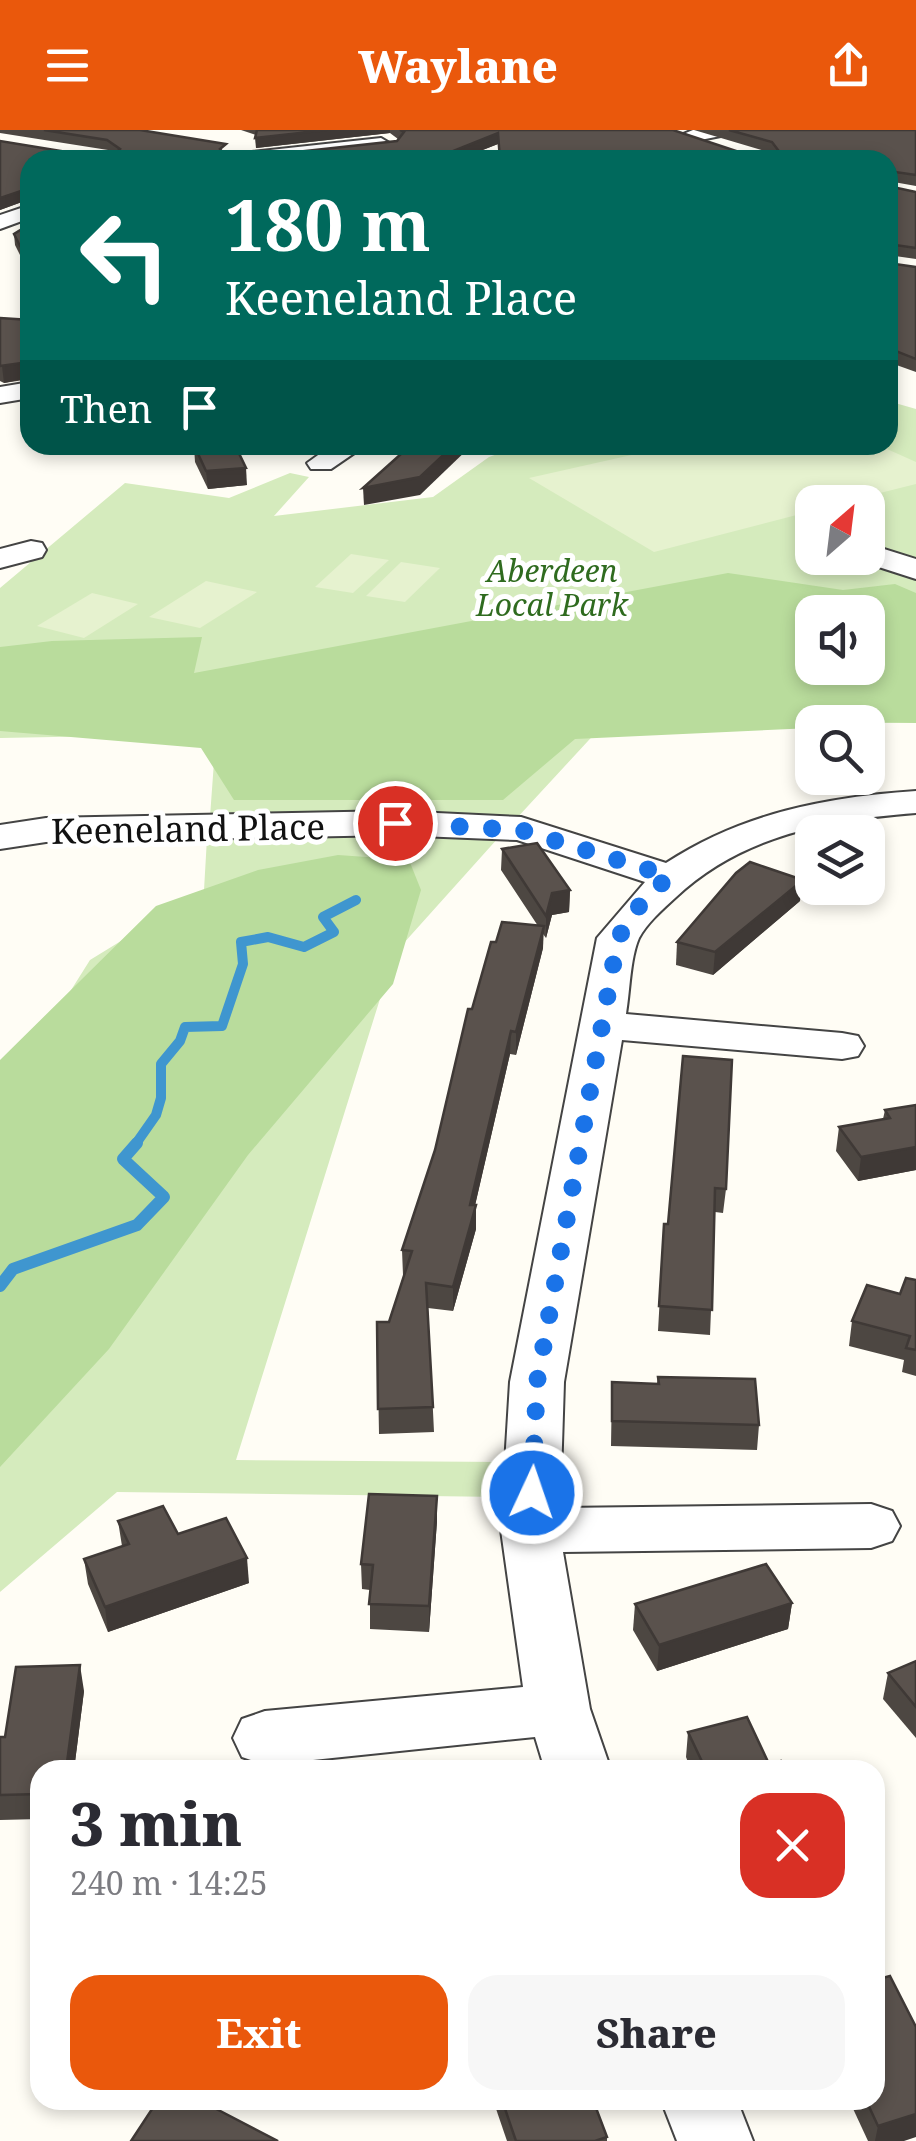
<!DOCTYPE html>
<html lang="en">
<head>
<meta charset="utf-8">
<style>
	:root { --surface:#fff; --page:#f7f7f7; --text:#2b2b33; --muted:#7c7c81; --accent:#ea580c }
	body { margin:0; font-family:"Noto Serif",serif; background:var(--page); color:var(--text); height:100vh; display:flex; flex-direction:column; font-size:38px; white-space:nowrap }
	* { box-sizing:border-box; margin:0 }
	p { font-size:32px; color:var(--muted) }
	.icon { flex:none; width:55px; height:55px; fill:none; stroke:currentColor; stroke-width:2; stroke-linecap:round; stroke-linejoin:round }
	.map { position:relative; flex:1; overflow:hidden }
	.sheet { position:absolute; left:30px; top:1630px; width:855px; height:350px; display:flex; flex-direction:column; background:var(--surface); border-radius:30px; box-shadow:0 5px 15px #0003 }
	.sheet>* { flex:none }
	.hud { position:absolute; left:20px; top:20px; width:878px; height:305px; border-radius:30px; box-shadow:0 5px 15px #0003; background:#00695c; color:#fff; overflow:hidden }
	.needle { width:65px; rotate:28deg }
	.tools { position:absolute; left:795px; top:355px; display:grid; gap:20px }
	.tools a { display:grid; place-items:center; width:90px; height:90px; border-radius:20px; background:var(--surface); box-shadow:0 5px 15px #0003; font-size:50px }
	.pin { position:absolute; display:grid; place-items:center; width:85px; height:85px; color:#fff; margin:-42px; border:5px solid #fff; border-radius:50%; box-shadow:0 2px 10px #0007 }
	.me { position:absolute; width:110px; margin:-55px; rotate:3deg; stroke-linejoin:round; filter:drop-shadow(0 0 8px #0008) }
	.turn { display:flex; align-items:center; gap:35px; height:210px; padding:0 40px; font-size:45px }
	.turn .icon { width:130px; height:130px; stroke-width:2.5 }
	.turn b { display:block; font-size:70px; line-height:85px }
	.then { display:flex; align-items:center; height:95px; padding:0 40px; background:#0003; gap:20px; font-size:38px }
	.round { display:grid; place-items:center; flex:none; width:105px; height:105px; border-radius:30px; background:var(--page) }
	.head { display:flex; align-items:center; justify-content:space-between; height:170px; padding:0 40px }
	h1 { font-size:60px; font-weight:800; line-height:75px }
	.action { display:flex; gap:20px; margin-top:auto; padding:20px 40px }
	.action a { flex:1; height:115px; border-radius:30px; background:var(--accent); color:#fff; font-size:40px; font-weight:800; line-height:115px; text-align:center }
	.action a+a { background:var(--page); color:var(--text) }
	header { display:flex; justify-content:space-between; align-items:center; height:130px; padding:0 40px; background:var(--accent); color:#fff; font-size:45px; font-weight:800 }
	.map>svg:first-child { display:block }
</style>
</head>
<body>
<header><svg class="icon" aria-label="menu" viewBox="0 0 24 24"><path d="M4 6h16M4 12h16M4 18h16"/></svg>Waylane<svg class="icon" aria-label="share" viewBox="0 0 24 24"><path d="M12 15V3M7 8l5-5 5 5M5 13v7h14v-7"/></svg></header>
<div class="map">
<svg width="916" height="2011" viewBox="0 0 916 2011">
	<rect width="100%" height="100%" fill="#fffdf5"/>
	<!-- green -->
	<g fill="#d5ebbd" fill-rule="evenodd">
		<path d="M888,271l28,8v313l-316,6 -84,91 -86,-7 -220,5 6,-83 -216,4v-150l125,-105 104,15 61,-25 19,4 -35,39 159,-19 56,-40 34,-12h365zM812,372h56v56h-56zM812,482h56v56h-56z"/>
		<path d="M441,702l58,5 -105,117 -158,506 268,2 -1,35 -386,-5 -117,100v-489l90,-143 114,-70 3,-52z"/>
	</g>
	<!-- forest -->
	<g fill="#b9dc9c" fill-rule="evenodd">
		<path d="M728,443l115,17 52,-6 21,9v130l-104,-1v6l-237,11 -72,61h-269l-33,-52 -201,-17v-84l52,-6 150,-4 -8,36zM812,482h56v56h-56z"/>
		<path d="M338,725l71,5 12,30 -28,94 -145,171 -139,194 -109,118v-407l156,-154 102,-36z"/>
	</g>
	<!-- pitch -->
	<g fill="#e6f2cf">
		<path d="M676,315h202l38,17v22l-72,18h-32v9l-158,41 -125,-74z"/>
		<path d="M351,424l38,6 -36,33 -38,-6z"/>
		<path d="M401,432l39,6 -35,34 -39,-6z"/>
		<path d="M206,451l51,11 -57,36 -51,-11z"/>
		<path d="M92,463l46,11 -54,34 -47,-12z"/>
	</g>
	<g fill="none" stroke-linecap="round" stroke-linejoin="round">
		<!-- stream-far1 -->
		<path stroke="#3f96cf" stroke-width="10" d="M135,1015l21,-30 5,-17v-34l19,-23 5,-14 37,-1 21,-62 -2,-22 27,-5 36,10 30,-15 -11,-15 33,-17"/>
		<!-- stream -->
		<path stroke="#3f96cf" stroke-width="12" d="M0,1156l13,-17 124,-44 27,-28 -41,-38 14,-16"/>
		<!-- minor casing -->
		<g stroke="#444" stroke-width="4">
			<g id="minor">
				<path d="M693,0h40l-2,4 -46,9 -9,-6z"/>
				<path d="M381,8l10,6 -3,4 -101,12h-63l10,-6z"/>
				<path d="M30,75v13l-30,11v-14z"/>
				<path d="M30,252v16l-30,5v-16z"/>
				<path d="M332,315h34l-35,24h-20l-4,-6z"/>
				<path d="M31,411l11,2 4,7 -4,7 -42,11v-19z"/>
				<path d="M868,414l48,15v20l-59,-19 11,-2z"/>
				<path d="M916,661v22c-89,7 -174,22 -241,85 -12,11 -28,25 -36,40 -9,21 -9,53 -13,76l216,19 16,3 6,10 -6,10 -16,3 -220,-19 -58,342 -4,126 311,-4 21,7 8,15 -8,15 -21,7 -308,4 27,157 21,61h-66l-10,-33 -270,28 -23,-8 -9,-19 9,-19 23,-8 258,-24 -22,-157 9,-148 87,-444 48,-56 -128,-42 -122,-5 -349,7 -46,7v-24l46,-7 349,-7 126,6 145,46c77,-50 160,-66 250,-72z"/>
				<path d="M661,1970h76l16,41h-76z"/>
			</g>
		</g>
		<!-- minor -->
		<use href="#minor" fill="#fff" fill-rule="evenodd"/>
	</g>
	<!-- wall -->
	<g fill="#4d4742">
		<path d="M0,0h140l86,23h61l110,-12 1,-2 -8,-6 -134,15v-13l-15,-5h432l69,23h30l-78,-23h222v56l-28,-5v-21h-389l-1,-16 -41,16h-427v39l-30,11v-69l73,12h39l-4,-3 -108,-17z"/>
		<path d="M888,56l28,6v67l-28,-4z"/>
		<path d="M30,94l-9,33 -6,-12 -1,-11z"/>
		<path d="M888,133l28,4v105l-28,-10z"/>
		<path d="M0,188l30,2v59l-26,4 -4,-2z"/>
		<path d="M194,315l53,40 -39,4 -13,-27z"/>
		<path d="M502,719l68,41 -1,22 -17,3 -6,23 -3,-4v14l-27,107 -6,-1 -35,151 1,24 -23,82 -25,-3 6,124 -55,2 -2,-112h12l16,-47h-2l-1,-25 33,-100 37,-141 24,-67 42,-16 -37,-56z"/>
		<path d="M800,771l-87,74 -37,-10 1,-23z"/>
		<path d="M683,926l43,133 -3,24 -8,-1 -5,123 -52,-4 6,-107h4z"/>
		<path d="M916,975v65l-58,11 -22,-30 3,-24 44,-8 2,-9z"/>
		<path d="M916,1150v96l-14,-4 2,-12 -55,-14 3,-25 48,-27z"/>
		<path d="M658,1247l101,48 -2,25 -146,-4 1,-64 45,2z"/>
		<path d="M437,1366v25l-8,111 -59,-3v-39l-8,-1 -1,-25z"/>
		<path d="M118,1391l60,13 71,49 -141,49 -20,-48 -4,-25 38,-13z"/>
		<path d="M792,1473l-4,26 -131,42 -24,-41 2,-26z"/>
		<path d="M916,1531v77l-33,-39 5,-26z"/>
		<path d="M84,1561l-10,79h-34v49l-40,1v-83h5z"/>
		<path d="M688,1602l81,32 17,6h-95l-5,-13z"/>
		<path d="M493,1970h100l14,37v4h-100z"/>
		<path d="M849,1970h26l29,41h-36z"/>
	</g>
	<!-- shaded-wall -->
	<g fill="#3f3936">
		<path d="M327,0h63v3l-134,15 -1,-10z"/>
		<path d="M498,3v11l-41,16h-26z"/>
		<path d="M30,58v11l-30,11v-12z"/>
		<path d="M30,112v12l-9,3 -1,-11z"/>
		<path d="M28,232l1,16 -25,5 -2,-17z"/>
		<path d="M454,315h18l-52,50 -56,10 -1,-17z"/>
		<path d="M246,338l1,17 -39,4 -2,-18z"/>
		<path d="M803,750l-3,21 -87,74 2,-23z"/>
		<path d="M570,760l-1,22 -17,3 -6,23v-22l6,-23z"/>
		<path d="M544,796l-1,22 -27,107v-23z"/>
		<path d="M511,901l-1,23 -39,169 5,-18v24l-23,82v-24l17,-82z"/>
		<path d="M916,1017v23l-58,11 3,-24z"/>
		<path d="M437,1366v25l-8,111v-26z"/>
		<path d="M247,1428l2,25 -141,49 -3,-25z"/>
		<path d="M792,1473l-4,26 -131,42 2,-26z"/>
		<path d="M80,1535l4,26 -10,79h-8z"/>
		<path d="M916,1984v23l-12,4h-29l3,-15z"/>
	</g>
	<!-- building -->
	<g fill="#5a524d" stroke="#3f3936" stroke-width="2.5">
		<path d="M44,0h96l86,14 -6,5 3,4h64l110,-12 7,-9 -4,-2h273l69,23h32l4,-3 -6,-8 -43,-12h187v45l-28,-4v-11h-388l-2,-27 -67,27h-401v28l-30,10v-57l73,12h43l4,-4 -13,-9z"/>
		<path d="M257,0h70l-72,8z"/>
		<path d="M888,56l28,6v56l-28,-4z"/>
		<path d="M30,94v18l-10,4 -6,-12z"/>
		<path d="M888,133l28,4v92l-28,-11z"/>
		<path d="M0,188l30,2v46l-2,-4 -28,4z"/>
		<path d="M194,315h41l11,23 -40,3z"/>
		<path d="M411,315h43l-34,32 -57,11z"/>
		<path d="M537,713l33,47 -18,3 -6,23 -44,-67z"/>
		<path d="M750,732l53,18 -88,72 -38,-10 59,-69z"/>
		<path d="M502,792l42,4 -28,106 -5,-1 -41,174h6l-23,82 -27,-4 7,124 -55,2 -1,-87h12l23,-71 -10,-1 33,-100 33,-141h4l19,-67h5z"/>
		<path d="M683,926l49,4 -6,129 -11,-1 -3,122 -53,-4 5,-82h4z"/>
		<path d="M916,975v42l-55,10 -22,-30 51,-9 -5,-8z"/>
		<path d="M906,1148l10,2v70l-10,-2 4,-12 -58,-15 15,-36 33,9z"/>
		<path d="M658,1247l97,2 4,46 -147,-4v-39l47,2z"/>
		<path d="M369,1364l68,2 -8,110 -60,-2 4,-39 -12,-1z"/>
		<path d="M163,1376l15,28 48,-16 21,40 -142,49 -21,-48 45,-15 -11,-23z"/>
		<path d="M766,1434l26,39 -133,42 -24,-41z"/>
		<path d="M916,1531v46l-28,-34z"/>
		<path d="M80,1535l-14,105h-26v24l-40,1v-58h5l11,-70z"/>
		<path d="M747,1587l22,47 12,-3 5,9h-80l-18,-38z"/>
		<path d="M890,1846l26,51v87l-38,12 -12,-26h9v-120z"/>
		<path d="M158,1970h41l79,41h-147z"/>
		<path d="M502,1970h91l14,37 -12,4h-79z"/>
	</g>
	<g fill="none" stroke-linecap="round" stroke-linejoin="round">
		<!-- route -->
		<path stroke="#1a73e8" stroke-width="18" stroke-dasharray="0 32.4" d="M395,693l126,7 148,46 -29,29 -22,33 -81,444 -5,111"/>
	</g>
	<g text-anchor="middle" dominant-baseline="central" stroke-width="10" stroke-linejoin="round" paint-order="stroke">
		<!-- far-park labels -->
		<g font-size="30" font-style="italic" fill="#2f6b1f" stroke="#fff">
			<text x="552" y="440">Aberdeen<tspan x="552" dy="34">Local Park</tspan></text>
		</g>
		<!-- street labels -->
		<g font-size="35" fill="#111" stroke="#fff">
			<text transform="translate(188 698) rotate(-1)">Keeneland Place</text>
		</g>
	</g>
</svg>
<div class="tools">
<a><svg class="needle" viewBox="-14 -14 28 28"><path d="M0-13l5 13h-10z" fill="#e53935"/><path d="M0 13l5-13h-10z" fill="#7c7c81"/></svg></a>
<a><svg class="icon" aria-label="sound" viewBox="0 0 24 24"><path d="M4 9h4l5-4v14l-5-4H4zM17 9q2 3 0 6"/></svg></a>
<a><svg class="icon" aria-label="search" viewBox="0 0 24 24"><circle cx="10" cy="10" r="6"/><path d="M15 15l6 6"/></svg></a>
<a><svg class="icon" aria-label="layers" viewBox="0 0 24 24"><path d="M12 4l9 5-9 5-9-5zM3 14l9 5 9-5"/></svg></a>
</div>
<div class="pin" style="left:395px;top:693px;background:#d93025"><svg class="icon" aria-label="arrive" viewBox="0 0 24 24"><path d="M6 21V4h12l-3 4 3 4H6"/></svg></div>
<svg class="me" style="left:532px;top:1363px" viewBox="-20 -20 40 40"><circle r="17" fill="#1a73e8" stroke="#fff" stroke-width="3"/><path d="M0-11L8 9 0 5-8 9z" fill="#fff"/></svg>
<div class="hud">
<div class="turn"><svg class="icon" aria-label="left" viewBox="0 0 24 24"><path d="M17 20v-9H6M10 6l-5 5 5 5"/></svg><div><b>180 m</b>Keeneland Place</div></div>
<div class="then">Then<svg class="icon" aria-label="arrive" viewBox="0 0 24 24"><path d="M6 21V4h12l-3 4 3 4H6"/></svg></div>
</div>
<section class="sheet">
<div class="head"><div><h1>3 min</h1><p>240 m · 14:25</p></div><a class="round" style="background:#d93025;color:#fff"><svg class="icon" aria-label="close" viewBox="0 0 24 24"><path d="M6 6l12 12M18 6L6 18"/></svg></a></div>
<div class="action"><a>Exit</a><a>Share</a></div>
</section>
</div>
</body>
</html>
